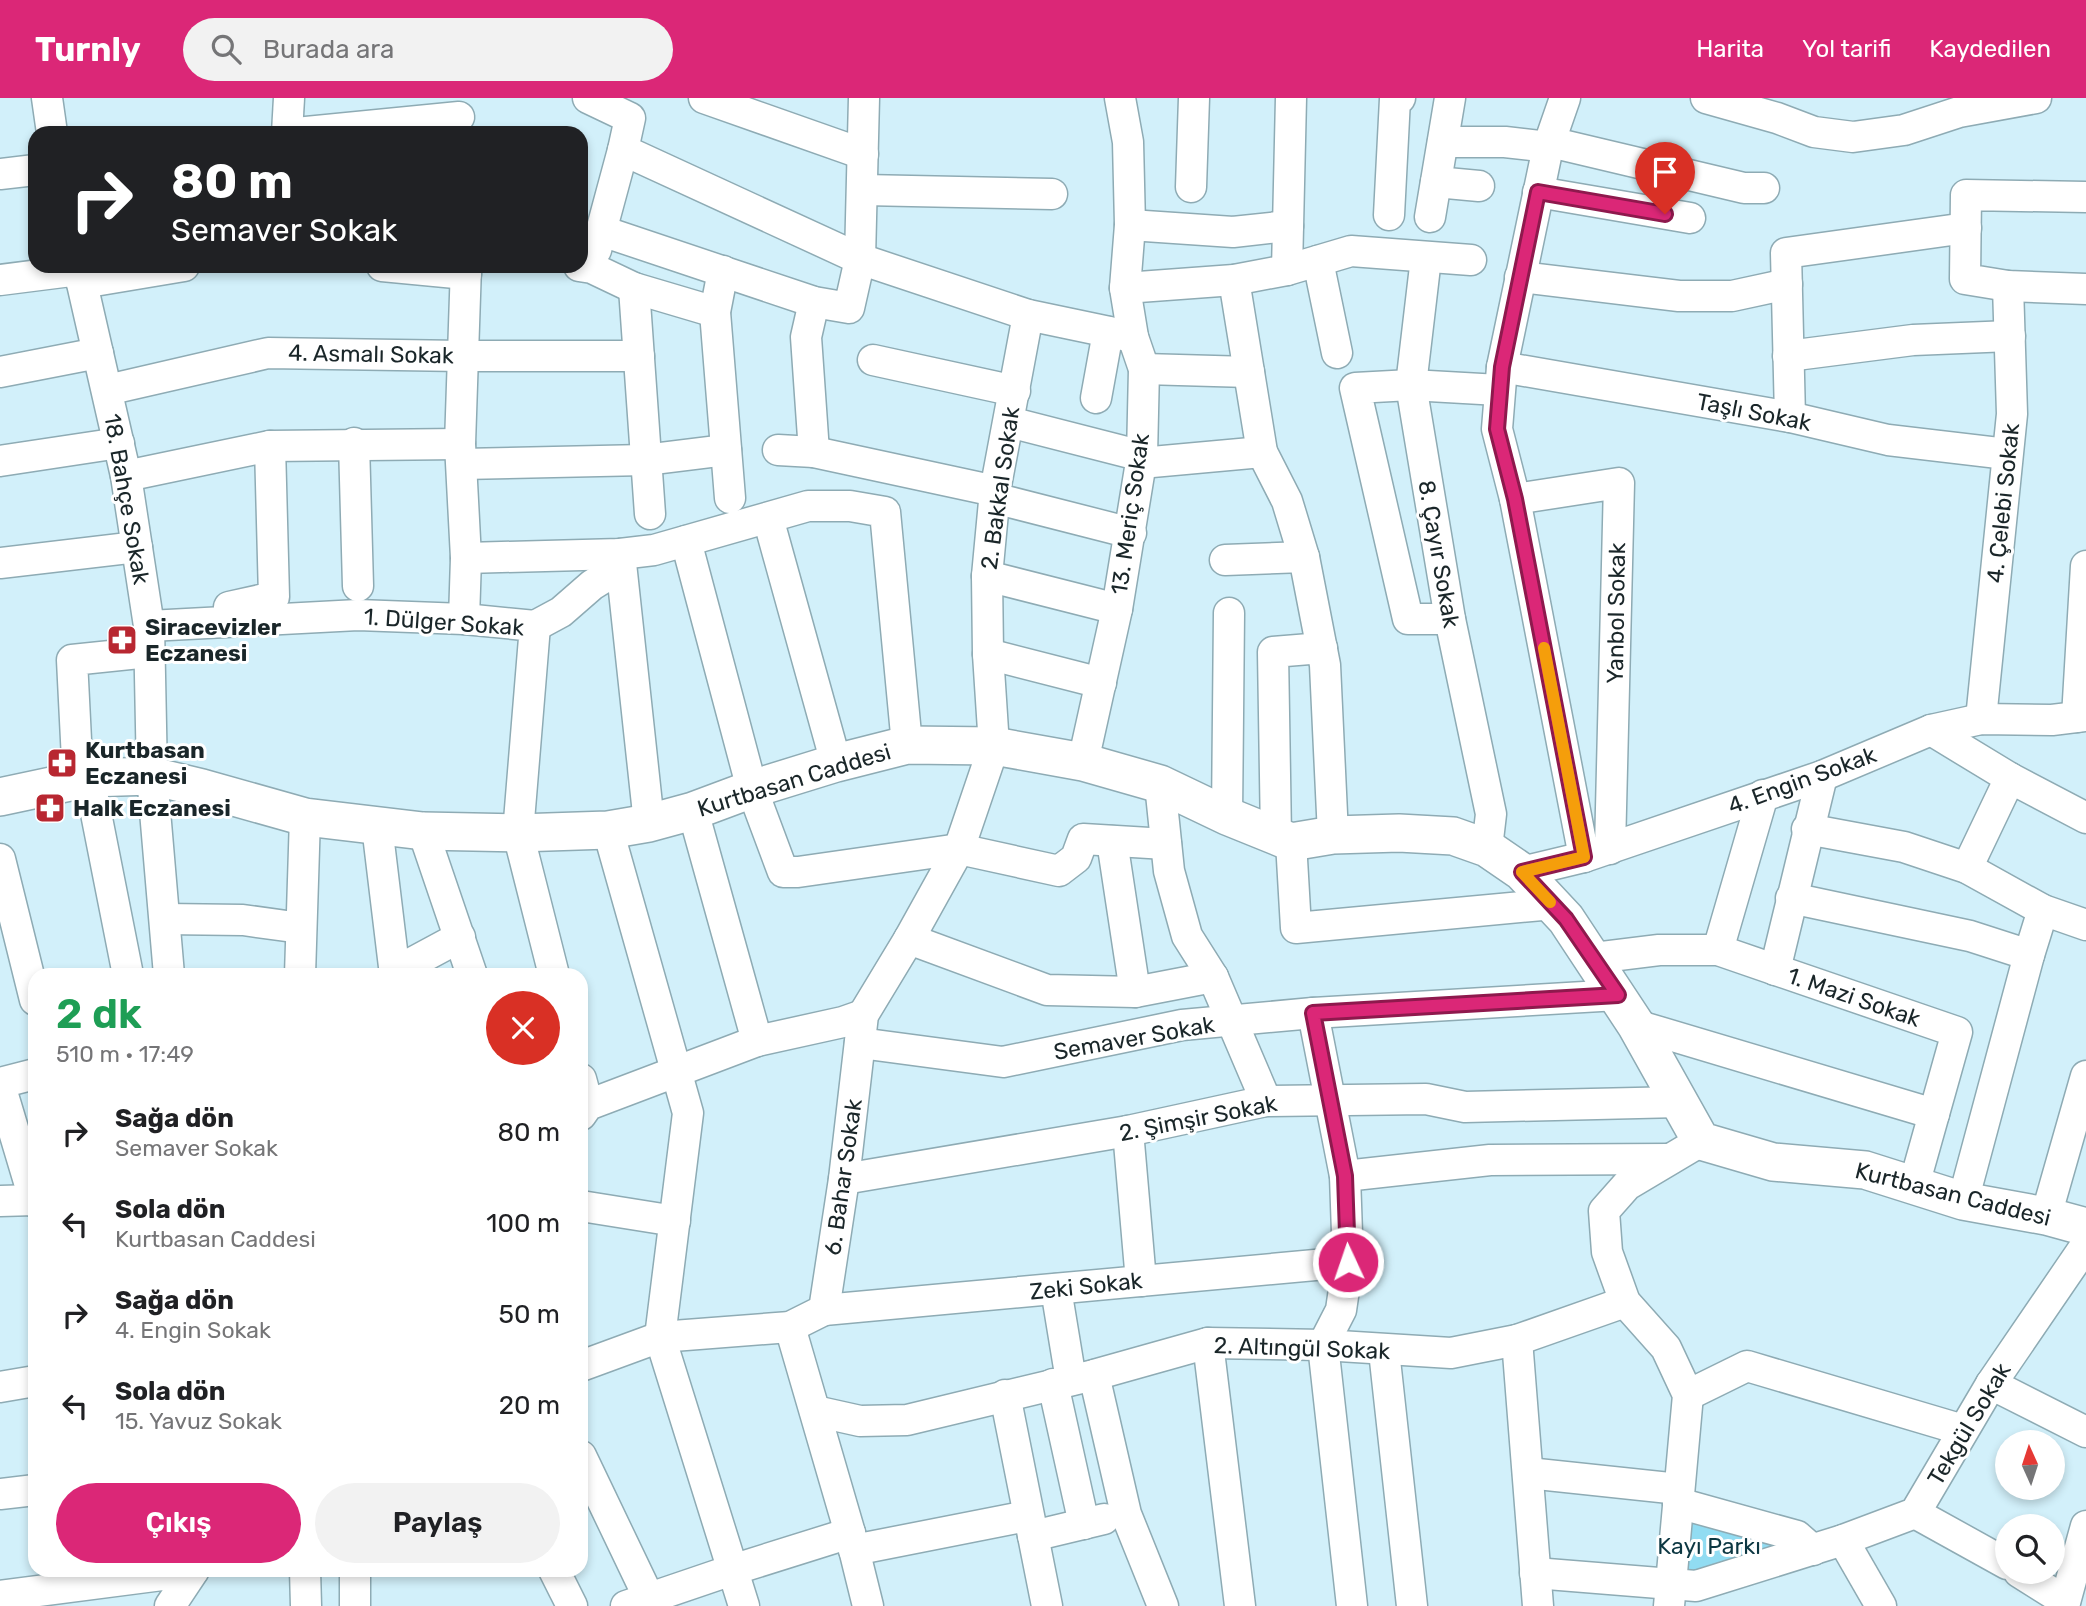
<!DOCTYPE html>
<html lang="tr">
<head>
<meta charset="utf-8">
<style>
	:root { --surface:#fff; --page:#f2f2f2; --text:#202124; --muted:#757577; --accent:#db2777 }
	body { margin:0; font-family:Rubik,sans-serif; background:var(--page); color:var(--text); height:100vh; display:flex; flex-direction:column; font-size:26px; white-space:nowrap }
	* { box-sizing:border-box; margin:0 }
	p { font-size:23px; color:var(--muted) }
	.icon { flex:none; width:38px; height:38px; fill:none; stroke:currentColor; stroke-width:2; stroke-linecap:round; stroke-linejoin:round }
	.map { position:relative; flex:1; overflow:hidden }
	.details { position:absolute; left:28px; top:870px; width:560px; height:609px; display:flex; flex-direction:column; background:var(--surface); border-radius:21px; box-shadow:0 4px 10px #0003 }
	.details>* { flex:none }
	.guide { position:absolute; left:28px; top:28px; width:560px; height:147px; border-radius:21px; box-shadow:0 4px 10px #0003; background:#202124; color:#fff; overflow:hidden }
	.needle { width:46px; rotate:357deg }
	.buttons { position:absolute; left:1995px; top:1332px; display:grid; gap:14px }
	.buttons a { display:grid; place-items:center; width:70px; height:70px; border-radius:50%; background:var(--surface); box-shadow:0 4px 10px #0003; font-size:35px }
	.pin { position:absolute; display:grid; place-items:center; width:60px; height:60px; color:#fff; margin:-72px -30px; border-radius:50% 50% 50% 0; rotate:-45deg; box-shadow:0 0 7px #0007 }
	.pin .icon { rotate:45deg }
	.me { position:absolute; width:77px; margin:-38px; rotate:357deg; stroke-linejoin:round; filter:drop-shadow(0 0 5px #0008) }
	.turn { display:flex; align-items:center; gap:24px; height:147px; padding:0 28px; font-size:32px }
	.turn .icon { width:91px; height:91px; stroke-width:2.5 }
	.turn b { display:block; font-size:49px; line-height:60px }
	.round { display:grid; place-items:center; flex:none; width:74px; height:74px; border-radius:37px; background:var(--page) }
	.headline { display:flex; align-items:center; justify-content:space-between; height:119px; padding:0 28px }
	h1 { font-size:42px; font-weight:600; line-height:52px; color:#1e9e55 }
	.action { display:flex; gap:14px; margin-top:auto; padding:14px 28px }
	.action a { flex:1; height:80px; border-radius:42px; background:var(--accent); color:#fff; font-size:28px; font-weight:600; line-height:80px; text-align:center }
	.action a+a { background:var(--page); color:var(--text) }
	ul { padding:0; list-style:none }
	li { display:flex; align-items:center; gap:21px; height:91px; padding:0 28px }
	li div { flex:1 }
	li b { display:block; font-size:26px }
	li em { font-style:normal }
	header { display:flex; align-items:center; gap:42px; box-sizing:border-box; height:98px; padding:0 35px; background:var(--accent); color:#fff }
	header strong { font-size:33px }
	nav { display:flex; gap:38px; margin-inline-start:auto; font-size:24px }
	.search { width:490px; height:63px; background:var(--page); display:flex; align-items:center; gap:18px; box-sizing:border-box; padding:0 24px; border-radius:38px; color:var(--muted); font-size:26px }
	.map>svg:first-child { display:block }
</style>
</head>
<body>
<header>
<strong>Turnly</strong>
<div class="search"><svg class="icon" aria-label="search" viewBox="0 0 24 24"><circle cx="10" cy="10" r="6"/><path d="M15 15l6 6"/></svg>Burada ara</div>
<nav><a>Harita</a><a>Yol tarifi</a><a>Kaydedilen</a></nav>
</header>
<div class="map">
<svg width="2086" height="1508" viewBox="0 0 2086 1508">
	<rect width="100%" height="100%" fill="#d2f0fa"/>
	<!-- green -->
	<path fill="#91dcf2" d="M1688,1418l106,28 -102,35 -11,-11z"/>
	<g fill="none" stroke-linecap="round" stroke-linejoin="round">
		<!-- minor casing -->
		<g stroke="#8eabb4" stroke-width="33">
			<g id="minor">
				<path d="M47,0l5,35"/>
				<path d="M588,0l42,20 -7,32 237,109 168,56 105,22"/>
				<path d="M704,0l159,56"/>
				<path d="M1565,0l-17,49 -46,220 -5,62 18,70 69,358"/>
				<path d="M1706,0l71,20 37,14 39,5 51,-7 55,-18 77,-14"/>
				<path d="M287,35l2,-35"/>
				<path d="M296,35l163,-16"/>
				<path d="M1443,44h62l43,5"/>
				<path d="M1550,44l194,46h20"/>
				<path d="M0,76l35,-4"/>
				<path d="M1436,84l43,4"/>
				<path d="M1191,89l3,-89"/>
				<path d="M864,92l188,4"/>
				<path d="M1538,94l152,26"/>
				<path d="M2086,99l-120,-2 -1,84 43,7 78,3"/>
				<path d="M1389,117l6,-116 5,-1"/>
				<path d="M1430,119l20,-119"/>
				<path d="M1130,127l103,7 55,-6"/>
				<path d="M602,133l212,71 35,6 11,-49 4,-161"/>
				<path d="M596,152l27,-100"/>
				<path d="M1426,160l-15,127 39,234 41,195 -4,34"/>
				<path d="M1318,163l19,92"/>
				<path d="M78,168l48,210 23,150 3,150 17,199"/>
				<path d="M382,168l84,8"/>
				<path d="M579,168l13,2 42,20 81,24"/>
				<path d="M1287,172l4,-172"/>
				<path d="M723,173l-8,41 15,186"/>
				<path d="M1520,179l159,19h53l55,-12"/>
				<path d="M0,182l79,-10"/>
				<path d="M1234,182l28,172 25,49 17,56 21,108 8,170"/>
				<path d="M82,185l102,-17"/>
				<path d="M634,190l16,226"/>
				<path d="M1125,190l109,-8 53,-10 64,-19 120,9"/>
				<path d="M1788,258l125,-16 97,-4"/>
				<path d="M873,262l142,31"/>
				<path d="M1502,269l288,50 98,23 119,14"/>
				<path d="M1144,271l105,3"/>
				<path d="M0,274l98,-19"/>
				<path d="M107,292l161,-37 194,3h177"/>
				<path d="M1096,300l12,-66"/>
				<path d="M1790,319l-4,-164 180,-25"/>
				<path d="M1009,324l133,34"/>
				<path d="M354,345l4,143"/>
				<path d="M778,352l36,2 181,39"/>
				<path d="M814,354l-8,-115 8,-35"/>
				<path d="M0,363l119,-18"/>
				<path d="M1141,365l121,-11"/>
				<path d="M462,366l183,-4 81,-10"/>
				<path d="M126,378l144,-30 190,-2"/>
				<path d="M994,400l137,35"/>
				<path d="M1515,401l104,-16 -9,366"/>
				<path d="M768,420l68,245"/>
				<path d="M686,443l66,248 31,83h15l161,-23 100,22 17,-13 7,-19 83,5"/>
				<path d="M620,456l29,269"/>
				<path d="M466,460l154,-4 34,-4 154,-44h42l35,6 22,233"/>
				<path d="M1225,462l79,-3"/>
				<path d="M0,465l137,-16"/>
				<path d="M987,478l130,33"/>
				<path d="M229,509l45,-10 -4,-151"/>
				<path d="M464,521l2,-61 -6,-114 6,-178"/>
				<path d="M1450,521h-42l-53,-231 56,-3 88,5"/>
				<path d="M149,528l209,-11 106,4 71,7 -17,207 36,142"/>
				<path d="M535,528l26,-14 31,-27 29,-18"/>
				<path d="M988,556l113,29"/>
				<path d="M2077,619l9,-151"/>
				<path d="M1981,621l31,-305 -4,-128"/>
				<path d="M1931,632l79,48 76,40"/>
				<path d="M1083,664l34,-153 25,-153 2,-87 -11,-32 -8,-49 5,-63 -2,-83 -8,-44"/>
				<path d="M89,680l39,197"/>
				<path d="M78,682l-6,-120 77,-8"/>
				<path d="M1160,686l9,87 18,65 26,41 53,124"/>
				<path d="M693,713l64,230"/>
				<path d="M1227,718l2,-203"/>
				<path d="M377,728l18,149"/>
				<path d="M1807,731l97,18 63,21 76,42 43,15"/>
				<path d="M608,732l80,283 -28,224 84,269"/>
				<path d="M423,733l49,144"/>
				<path d="M1276,739l-3,-185 49,-4"/>
				<path d="M1112,743l23,151"/>
				<path d="M1291,744l5,86 257,-24"/>
				<path d="M0,761l35,141"/>
				<path d="M1967,770l43,-90"/>
				<path d="M1522,774l62,-15 238,-81 109,-46 50,-11 71,1 34,-4"/>
				<path d="M1791,800l179,38 59,19"/>
				<path d="M165,821l78,1 58,8"/>
				<path d="M909,841l138,51 88,2 78,-15"/>
				<path d="M1718,852l45,-155"/>
				<path d="M1594,860l65,-8h59l239,82 -43,153"/>
				<path d="M1775,872l47,-194"/>
				<path d="M395,874l65,-35"/>
				<path d="M300,877l5,-158"/>
				<path d="M1313,915l32,163 3,86 -7,48 -18,35 29,261"/>
				<path d="M1636,927l298,89"/>
				<path d="M860,945l143,19 179,-37 131,-12 305,-18"/>
				<path d="M581,981l7,26"/>
				<path d="M0,985l35,-9"/>
				<path d="M0,987l35,117"/>
				<path d="M581,1017l7,-10 169,-64 86,-19 20,-7"/>
				<path d="M1128,1033l13,150"/>
				<path d="M1345,1078l145,-16 180,-1"/>
				<path d="M844,1081l284,-48 138,-30 160,-2 39,8 215,-5"/>
				<path d="M0,1103l35,-1"/>
				<path d="M1963,1103l66,-246 14,-45"/>
				<path d="M581,1108l94,15"/>
				<path d="M2046,1118l40,-140"/>
				<path d="M1056,1191l15,91"/>
				<path d="M824,1212l524,-48"/>
				<path d="M790,1229l60,206 18,73"/>
				<path d="M1517,1242l21,266"/>
				<path d="M1208,1245l32,263"/>
				<path d="M1384,1253l28,255"/>
				<path d="M581,1268l79,-29 130,-10 34,-17 20,-131 19,-164 46,-76 50,-90 35,-103 -6,-92 -1,-78 8,-85 33,-176"/>
				<path d="M1094,1277l32,139 37,92"/>
				<path d="M1053,1286l31,140"/>
				<path d="M1991,1286l95,48"/>
				<path d="M0,1289l35,-6"/>
				<path d="M1005,1297l42,211"/>
				<path d="M1688,1297l59,-29 216,64"/>
				<path d="M815,1313l45,10 47,-1 187,-45 114,-32 115,2 128,8 66,-13 108,-38"/>
				<path d="M581,1358l68,142"/>
				<path d="M1528,1375l151,16"/>
				<path d="M0,1396l35,-4"/>
				<path d="M1678,1405l119,33 16,14"/>
				<path d="M1915,1415l92,51"/>
				<path d="M1033,1438l71,-17"/>
				<path d="M1843,1442l38,66"/>
				<path d="M854,1452l173,-34"/>
				<path d="M305,1472l1,36"/>
				<path d="M355,1472v36"/>
				<path d="M554,1472l18,36"/>
				<path d="M2019,1474l46,29"/>
				<path d="M1535,1475l161,13 147,-46 72,-27 76,-129 95,-139"/>
				<path d="M0,1498l193,-25"/>
				<path d="M170,1508l24,-36"/>
				<path d="M626,1508l106,-36 118,-37"/>
				<path d="M1669,1508l19,-211 -22,-47 -41,-46 -18,-50 -3,-41 23,-26 74,-44"/>
				<path d="M2064,1508l22,-80"/>
			</g>
		</g>
		<!-- major casing -->
		<g stroke="#8eabb4" stroke-width="40">
			<path id="major" d="M0,699l89,-19 63,-2 50,12 103,29 118,14 95,2 90,-3 41,-7 44,-12 59,-22 84,-26 71,-18 87,1 89,16 77,22 67,32 64,26 42,-7 66,-2 54,3 34,12 35,24 44,47 70,106 65,116 72,21 92,8 98,31 83,15 40,11"/>
		</g>
		<!-- minor -->
		<use href="#minor" stroke="#fff" stroke-width="30"/>
		<!-- major -->
		<use href="#major" stroke="#fff" stroke-width="37"/>
	</g>
	<g fill="none" stroke-linecap="round" stroke-linejoin="round">
		<!-- route casing -->
		<g stroke="#8e194d" stroke-width="18">
			<path id="route" d="M1348,1164l-3,-86 -32,-163 305,-18 -52,-76 -44,-47 62,-15 -69,-358 -18,-70 5,-62 36,-175 127,22"/>
		</g>
		<!-- route -->
		<use href="#route" stroke="#db2777" stroke-width="12"/>
		<!-- slow -->
		<path stroke="#f59e0b" stroke-width="12" d="M1544,550l40,209 -62,15 28,30"/>
	</g>
	<!-- icons -->
	<defs>
		<g id="pharmacy-square" transform="scale(1.575)"><rect x="-9" y="-9" width="18" height="18" rx="4" fill="#b82731" stroke="#fff"/><path d="M-2-6h4v4h4v4h-4v4h-4v-4h-4v-4h4Z" fill="#fff"/></g>
	</defs>
	<g fill-rule="evenodd">
		<use href="#pharmacy-square" x="122" y="542"/>
		<use href="#pharmacy-square" x="62" y="665"/>
		<use href="#pharmacy-square" x="50" y="710"/>
	</g>
	<g text-anchor="middle" dominant-baseline="central" stroke-width="6" stroke-linejoin="round" paint-order="stroke">
		<!-- street labels -->
		<g font-size="23" fill="#1a2629" stroke="#fff">
			<text transform="translate(371 256) rotate(1)">4. Asmalı Sokak</text>
			<text transform="translate(1754 314) rotate(11)">Taşlı Sokak</text>
			<text transform="translate(1000 390) rotate(-82)">2. Bakkal Sokak</text>
			<text transform="translate(127 401) rotate(80)">18. Bahçe Sokak</text>
			<text transform="translate(2003 405) rotate(-84)">4. Çelebi Sokak</text>
			<text transform="translate(1130 416) rotate(-82)">13. Meriç Sokak</text>
			<text transform="translate(1439 456) rotate(80)">8. Çayır Sokak</text>
			<text transform="translate(1616 515) rotate(-89)">Yanbol Sokak</text>
			<text transform="translate(444 524) rotate(4)">1. Dülger Sokak</text>
			<text transform="translate(794 682) rotate(-17)">Kurtbasan Caddesi</text>
			<text transform="translate(1802 682) rotate(-20)">4. Engin Sokak</text>
			<text transform="translate(1854 899) rotate(19)">1. Mazi Sokak</text>
			<text transform="translate(1134 940) rotate(-10)">Semaver Sokak</text>
			<text transform="translate(1198 1020) rotate(-11)">2. Şimşir Sokak</text>
			<text transform="translate(843 1079) rotate(-82)">6. Bahar Sokak</text>
			<text transform="translate(1953 1096) rotate(14)">Kurtbasan Caddesi</text>
			<text transform="translate(1086 1188) rotate(-6)">Zeki Sokak</text>
			<text transform="translate(1302 1250) rotate(2)">2. Altıngül Sokak</text>
			<text transform="translate(1969 1326) rotate(-59)">Tekgül Sokak</text>
		</g>
		<!-- poi labels -->
		<g font-size="23" font-weight="bold" fill="#1a2629" stroke="#fff" text-anchor="start">
			<text x="145" y="529">Siracevizler<tspan x="145" dy="26">Eczanesi</tspan></text>
			<text x="85" y="652">Kurtbasan<tspan x="85" dy="26">Eczanesi</tspan></text>
			<text x="73" y="710">Halk Eczanesi</text>
		</g>
		<!-- park labels -->
		<g font-size="23" fill="#0c3742" stroke="#fff">
			<text x="1709" y="1448">Kayı Parkı</text>
		</g>
	</g>
</svg>
<div class="buttons">
<a><svg class="needle" viewBox="-14 -14 28 28"><path d="M0-13l5 13h-10z" fill="#e53935"/><path d="M0 13l5-13h-10z" fill="#757577"/></svg></a>
<a><svg class="icon" aria-label="search" viewBox="0 0 24 24"><circle cx="10" cy="10" r="6"/><path d="M15 15l6 6"/></svg></a>
</div>
<div class="pin" style="left:1665px;top:116px;background:#d93025"><svg class="icon" aria-label="arrive" viewBox="0 0 24 24"><path d="M6 21V4h12l-3 4 3 4H6"/></svg></div>
<svg class="me" style="left:1348px;top:1164px" viewBox="-20 -20 40 40"><circle r="17" fill="#db2777" stroke="#fff" stroke-width="3"/><path d="M0-11L8 9 0 5-8 9z" fill="#fff"/></svg>
<div class="guide">
<div class="turn"><svg class="icon" aria-label="right" viewBox="0 0 24 24"><path d="M7 20v-9h11M14 6l5 5-5 5"/></svg><div><b>80 m</b>Semaver Sokak</div></div>
</div>
<section class="details">
<div class="headline"><div><h1>2 dk</h1><p>510 m · 17:49</p></div><a class="round" style="background:#d93025;color:#fff"><svg class="icon" aria-label="close" viewBox="0 0 24 24"><path d="M6 6l12 12M18 6L6 18"/></svg></a></div>
<ul>
<li><svg class="icon" aria-label="right" viewBox="0 0 24 24"><path d="M7 20v-9h11M14 6l5 5-5 5"/></svg><div><b>Sağa dön</b><p>Semaver Sokak</p></div><em>80 m</em></li>
<li><svg class="icon" aria-label="left" viewBox="0 0 24 24"><path d="M17 20v-9H6M10 6l-5 5 5 5"/></svg><div><b>Sola dön</b><p>Kurtbasan Caddesi</p></div><em>100 m</em></li>
<li><svg class="icon" aria-label="right" viewBox="0 0 24 24"><path d="M7 20v-9h11M14 6l5 5-5 5"/></svg><div><b>Sağa dön</b><p>4. Engin Sokak</p></div><em>50 m</em></li>
<li><svg class="icon" aria-label="left" viewBox="0 0 24 24"><path d="M17 20v-9H6M10 6l-5 5 5 5"/></svg><div><b>Sola dön</b><p>15. Yavuz Sokak</p></div><em>20 m</em></li>
</ul>
<div class="action"><a>Çıkış</a><a>Paylaş</a></div>
</section>
</div>
</body>
</html>
